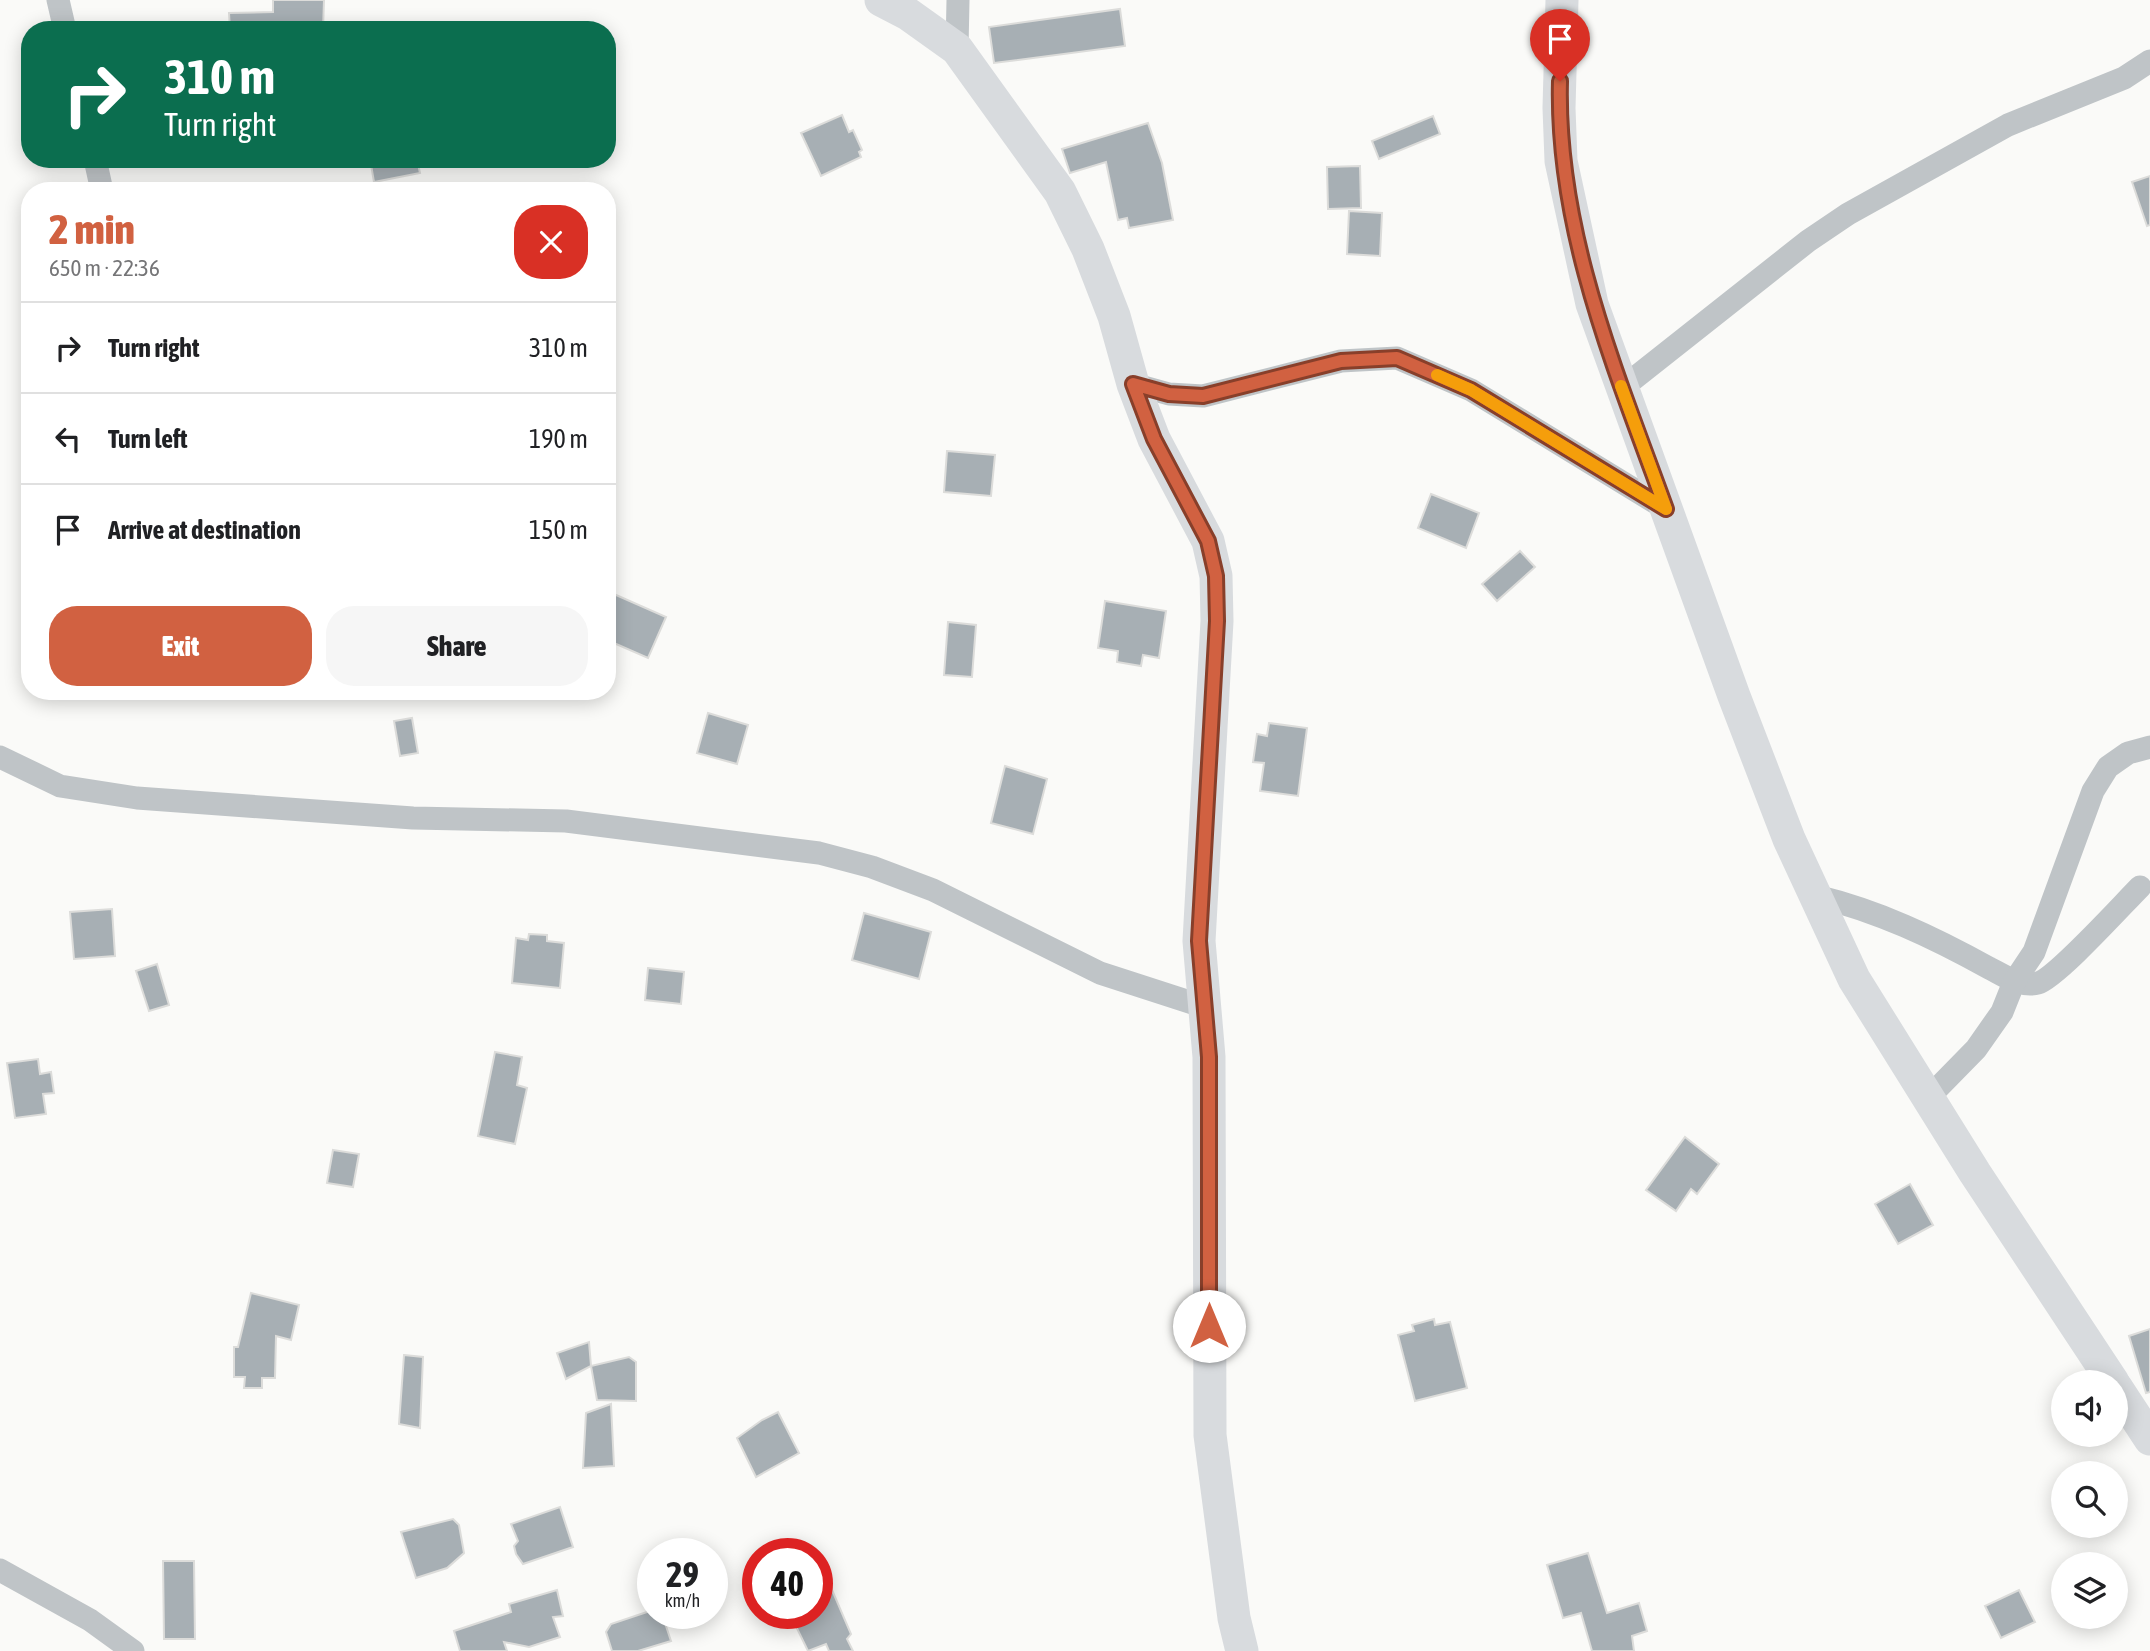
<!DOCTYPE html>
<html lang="en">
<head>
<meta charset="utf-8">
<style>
	:root { --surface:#fff; --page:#f6f6f6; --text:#202124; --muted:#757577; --line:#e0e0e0; --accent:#d16141 }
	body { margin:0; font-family:"Asap Condensed",sans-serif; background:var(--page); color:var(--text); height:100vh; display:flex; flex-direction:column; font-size:26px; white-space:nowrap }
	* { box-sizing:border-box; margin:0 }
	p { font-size:23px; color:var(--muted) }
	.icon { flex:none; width:38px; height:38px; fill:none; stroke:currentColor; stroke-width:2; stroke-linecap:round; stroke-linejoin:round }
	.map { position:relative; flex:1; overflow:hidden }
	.panel { position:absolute; left:21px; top:182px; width:595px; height:518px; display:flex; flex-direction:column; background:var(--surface); border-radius:28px; box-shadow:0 4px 18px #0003 }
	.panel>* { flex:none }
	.top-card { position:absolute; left:21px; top:21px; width:595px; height:147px; border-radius:28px; box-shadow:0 4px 18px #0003; background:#0b6e4f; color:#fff; overflow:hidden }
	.controls { position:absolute; left:2051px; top:1370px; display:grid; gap:14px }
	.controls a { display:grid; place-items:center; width:77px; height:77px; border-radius:50%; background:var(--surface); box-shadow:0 4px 18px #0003; font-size:35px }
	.speed { position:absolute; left:637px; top:1538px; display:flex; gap:14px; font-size:35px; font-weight:700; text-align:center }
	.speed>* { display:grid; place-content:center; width:91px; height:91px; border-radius:50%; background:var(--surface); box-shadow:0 4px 18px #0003; line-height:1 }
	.speed small { font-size:18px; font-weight:400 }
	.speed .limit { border:10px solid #d22; background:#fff; color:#111 }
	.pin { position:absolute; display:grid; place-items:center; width:60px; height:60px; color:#fff; margin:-72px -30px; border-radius:50% 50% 50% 0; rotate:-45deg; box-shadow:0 0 7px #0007 }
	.pin .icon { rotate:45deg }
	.me { position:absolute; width:77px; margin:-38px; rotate:0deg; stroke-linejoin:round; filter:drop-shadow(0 0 5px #0008) }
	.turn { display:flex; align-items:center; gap:24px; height:147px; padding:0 28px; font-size:32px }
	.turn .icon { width:91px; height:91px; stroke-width:2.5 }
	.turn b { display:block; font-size:49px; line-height:60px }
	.round { display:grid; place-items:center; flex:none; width:74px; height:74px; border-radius:28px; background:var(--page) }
	.head { display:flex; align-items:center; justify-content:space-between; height:119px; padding:0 28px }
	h1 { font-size:42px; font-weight:800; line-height:52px; color:var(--accent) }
	.cta { display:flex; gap:14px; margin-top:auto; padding:14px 28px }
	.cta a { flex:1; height:80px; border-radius:28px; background:var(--accent); color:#fff; font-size:28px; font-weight:800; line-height:80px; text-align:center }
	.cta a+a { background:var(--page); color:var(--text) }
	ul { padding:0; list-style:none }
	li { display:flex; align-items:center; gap:21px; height:91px; padding:0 28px; border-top:2px solid var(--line) }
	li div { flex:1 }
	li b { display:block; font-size:26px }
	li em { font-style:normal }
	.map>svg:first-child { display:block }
</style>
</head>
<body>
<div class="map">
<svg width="2150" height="1651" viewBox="0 0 2150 1651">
	<rect width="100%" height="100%" fill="#fafaf8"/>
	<!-- building -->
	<g fill="#a7afb4" stroke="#dcdcda" stroke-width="2">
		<path d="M273,0h51l-1,30h-93l-1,-17 44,-1z"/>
		<path d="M1120,9l5,37 -131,17 -5,-36z"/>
		<path d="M842,115l7,17 4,-2 9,20 -3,2 2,5 -40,19 -20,-43z"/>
		<path d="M1433,116l7,18 -61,25 -7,-18z"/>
		<path d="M1148,123l14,40 11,57 -44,8 -2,-10 -9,2 -12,-58 -36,11 -8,-24z"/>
		<path d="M370,159h47l3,14 -46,9z"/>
		<path d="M1360,166l1,42 -33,1 -1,-42z"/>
		<path d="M2150,176v49l-3,1 -15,-44z"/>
		<path d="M1349,211l33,2 -2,43 -33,-2z"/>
		<path d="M947,451l48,4 -4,41 -47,-4z"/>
		<path d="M1431,494l48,19 -13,35 -48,-20z"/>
		<path d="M1520,551l15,16 -38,34 -15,-17z"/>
		<path d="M607,591l59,26 -18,41 -41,-18z"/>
		<path d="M1105,601l61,10 -7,47 -16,-3 -2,11 -24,-4 1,-11 -20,-3z"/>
		<path d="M948,622l28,3 -4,52 -28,-2z"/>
		<path d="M708,713l40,12 -11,39 -40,-11z"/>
		<path d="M412,718l6,35 -18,3 -6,-35z"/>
		<path d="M1269,723l38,5 -9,68 -38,-5 4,-28 -11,-1 4,-28 10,2z"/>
		<path d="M1005,766l42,13 -14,55 -42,-11z"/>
		<path d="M112,909l3,47 -41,3 -4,-47z"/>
		<path d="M864,913l67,19 -12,47 -67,-19z"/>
		<path d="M529,934l18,1v6l17,2 -4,45 -48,-5 4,-45 12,2z"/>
		<path d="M157,964l12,41 -20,6 -13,-40z"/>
		<path d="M648,968l36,4 -3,32 -36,-4z"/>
		<path d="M495,1052l27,5 -5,28 10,3 -12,56 -37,-8z"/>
		<path d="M38,1059l2,15 11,-2 3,21 -11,1 3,20 -31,4 -8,-55z"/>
		<path d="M1685,1137l34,27 -22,30 -6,-5 -15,22 -30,-21z"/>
		<path d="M333,1150l26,4 -6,33 -26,-4z"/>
		<path d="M1910,1184l23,41 -35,19 -23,-40z"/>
		<path d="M251,1293l48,12 -8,35 -15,-4 -1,42h-13v10h-18l1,-11h-11v-30h4z"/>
		<path d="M1434,1319l1,6 15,-3 17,66 -52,13 -17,-66 16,-4 -2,-6z"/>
		<path d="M2150,1329v63l-4,1 -17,-57z"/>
		<path d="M589,1342l2,24 -25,13 -9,-26z"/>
		<path d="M404,1355l19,2 -3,71 -21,-4z"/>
		<path d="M629,1357l7,5v39l-39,-1 -6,-34z"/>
		<path d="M611,1404l3,62 -31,2 3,-55z"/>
		<path d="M778,1412l21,41 -43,24 -19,-39 25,-18z"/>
		<path d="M560,1507l13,40 -50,17 -7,-10 -2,-8 4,-5 -7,-17z"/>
		<path d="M453,1519l6,6 5,28 -17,15 -31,10 -15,-46z"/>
		<path d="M1588,1553l19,60 32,-10 8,28 -15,5 2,15h-42l-11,-38 -18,5 -16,-53z"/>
		<path d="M817,1555l34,79 -4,5 6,12h-24l-3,-7 -18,7 -18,-37h27z"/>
		<path d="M163,1561h31l1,78h-31z"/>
		<path d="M557,1590l6,26 -10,1 7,20 -31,10 -25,-5 3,9h-47l-6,-20 57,-19 -2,-8z"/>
		<path d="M2019,1590l16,32 -34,16 -16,-32z"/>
		<path d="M653,1610v4h9l9,27 -33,10h-26l-6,-19 5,-8z"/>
	</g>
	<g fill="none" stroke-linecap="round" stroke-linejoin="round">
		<!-- street -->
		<g stroke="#bfc4c7" stroke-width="23">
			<path d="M58,0l7,30"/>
			<path d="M957,49l1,-49"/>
			<path d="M95,159l7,32"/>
			<path d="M1133,384l36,10 34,2 138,-35 56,-3 74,32 195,119"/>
			<path d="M1622,388l186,-147 40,-27 160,-89 116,-47 26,-17"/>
			<path d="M0,757l60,29 77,12 276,20 153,3 253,32 53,14 61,23 167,83 105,34"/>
			<path d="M1816,896c62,15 117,41 173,72 14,7 32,20 49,15 19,-6 84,-78 102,-96"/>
			<path d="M1928,1098l48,-49 26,-37 12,-30 20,-30 59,-161 15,-24 20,-14 22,-6"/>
			<path d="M0,1570l90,50 43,31"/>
		</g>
		<!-- secondary -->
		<g stroke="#d8dbde" stroke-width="33">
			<path d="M881,0l27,14 49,35 103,143 28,57 26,67 19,68 21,55 54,102 8,35 1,45 -18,320 10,116 1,378 24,183 8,33"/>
			<path d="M1562,0l-3,108 2,53 31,143 142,392 55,143 65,140 121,194 138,209"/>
			<path d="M2116,1387l34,52"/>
		</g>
	</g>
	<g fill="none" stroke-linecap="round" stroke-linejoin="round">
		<!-- route casing -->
		<g stroke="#883f2a" stroke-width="18">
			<path id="route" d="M1209,1326v-269l-10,-116 18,-320 -1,-45 -8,-35 -54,-102 -21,-55 36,10 34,2 138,-35 56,-3 74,32 195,119c-50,-138 -110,-278 -106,-428"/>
		</g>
		<!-- route -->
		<use href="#route" stroke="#d16141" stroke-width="12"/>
		<!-- slow -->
		<path stroke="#f59e0b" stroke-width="12" d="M1437,375l34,15 195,119 -45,-123"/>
	</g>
</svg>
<div class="controls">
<a><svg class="icon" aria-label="sound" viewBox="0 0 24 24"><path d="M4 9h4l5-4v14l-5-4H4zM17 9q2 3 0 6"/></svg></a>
<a><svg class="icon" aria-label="search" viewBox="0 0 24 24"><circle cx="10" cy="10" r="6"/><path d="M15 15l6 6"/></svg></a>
<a><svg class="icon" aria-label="layers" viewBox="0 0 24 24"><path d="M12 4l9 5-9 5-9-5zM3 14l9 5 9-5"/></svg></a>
</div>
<div class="speed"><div>29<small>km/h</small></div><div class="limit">40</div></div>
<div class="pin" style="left:1560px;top:81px;background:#d93025"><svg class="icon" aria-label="arrive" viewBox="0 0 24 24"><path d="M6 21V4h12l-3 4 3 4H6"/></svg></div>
<svg class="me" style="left:1209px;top:1326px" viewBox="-20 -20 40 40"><circle r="19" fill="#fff"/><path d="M0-13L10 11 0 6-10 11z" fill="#d16141"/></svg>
<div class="top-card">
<div class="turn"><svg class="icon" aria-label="right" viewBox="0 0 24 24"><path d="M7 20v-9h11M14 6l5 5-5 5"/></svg><div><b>310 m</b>Turn right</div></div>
</div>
<section class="panel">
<div class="head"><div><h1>2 min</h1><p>650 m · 22:36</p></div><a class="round" style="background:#d93025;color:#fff"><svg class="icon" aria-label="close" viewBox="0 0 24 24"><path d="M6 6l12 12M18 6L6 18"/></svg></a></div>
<ul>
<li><svg class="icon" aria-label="right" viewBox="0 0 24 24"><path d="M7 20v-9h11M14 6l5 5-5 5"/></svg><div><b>Turn right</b></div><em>310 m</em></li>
<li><svg class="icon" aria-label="left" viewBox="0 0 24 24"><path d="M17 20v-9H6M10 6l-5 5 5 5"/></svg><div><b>Turn left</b></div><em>190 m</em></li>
<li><svg class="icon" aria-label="arrive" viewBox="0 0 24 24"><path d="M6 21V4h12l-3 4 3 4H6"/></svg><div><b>Arrive at destination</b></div><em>150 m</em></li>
</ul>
<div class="cta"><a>Exit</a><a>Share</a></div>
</section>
</div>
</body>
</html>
